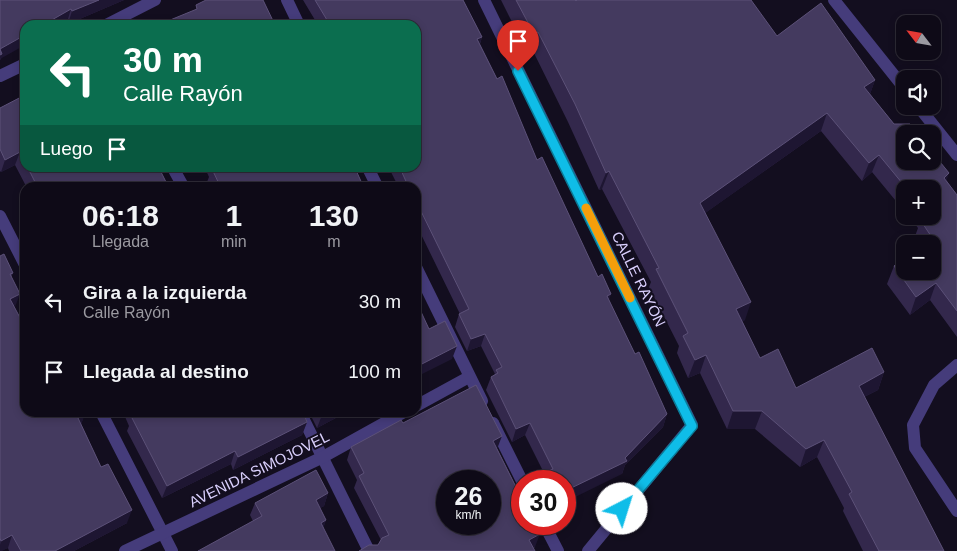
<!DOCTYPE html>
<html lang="es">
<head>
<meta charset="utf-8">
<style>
	:root { --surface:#0e0a17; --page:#171320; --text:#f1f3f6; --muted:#9b9aa1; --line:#2e2b36 }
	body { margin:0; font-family:Arial,sans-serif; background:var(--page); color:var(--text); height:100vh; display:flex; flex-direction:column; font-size:19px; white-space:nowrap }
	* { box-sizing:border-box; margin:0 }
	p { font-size:16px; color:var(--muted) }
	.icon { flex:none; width:28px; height:28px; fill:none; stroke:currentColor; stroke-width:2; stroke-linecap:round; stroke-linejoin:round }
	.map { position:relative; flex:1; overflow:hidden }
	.details { position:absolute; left:20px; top:182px; width:401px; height:235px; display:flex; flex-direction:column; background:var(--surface); border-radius:15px; box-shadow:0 2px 8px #0003,0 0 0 1px var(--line) }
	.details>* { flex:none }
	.banner { position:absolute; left:20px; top:20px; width:401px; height:152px; border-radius:15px; box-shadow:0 2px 8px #0003,0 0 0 1px var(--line); background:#0b6e4f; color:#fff; overflow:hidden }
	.needle { width:32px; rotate:301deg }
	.tools { position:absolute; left:896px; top:15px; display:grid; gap:10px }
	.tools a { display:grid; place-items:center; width:45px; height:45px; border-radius:10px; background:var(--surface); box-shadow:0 2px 8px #0003,0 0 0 1px var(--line); font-size:25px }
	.speed { position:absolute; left:436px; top:470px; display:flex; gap:10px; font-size:25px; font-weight:700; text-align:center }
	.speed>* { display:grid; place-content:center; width:65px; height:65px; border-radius:50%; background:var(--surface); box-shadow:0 2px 8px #0003,0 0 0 1px var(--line); line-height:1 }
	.speed small { font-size:12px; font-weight:400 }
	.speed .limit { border:8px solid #d22; background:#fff; color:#111 }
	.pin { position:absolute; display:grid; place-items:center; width:42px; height:42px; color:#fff; margin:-51px -21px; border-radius:50% 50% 50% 0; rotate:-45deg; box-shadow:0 0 5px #0007 }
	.pin .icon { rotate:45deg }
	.me { position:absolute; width:55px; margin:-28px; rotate:40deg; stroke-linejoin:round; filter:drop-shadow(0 0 4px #0008) }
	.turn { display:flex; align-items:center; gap:18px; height:105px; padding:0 20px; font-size:22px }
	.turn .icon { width:65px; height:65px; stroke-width:2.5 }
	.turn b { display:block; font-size:35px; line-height:42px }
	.then { display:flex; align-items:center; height:48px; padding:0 20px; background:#0003; gap:10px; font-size:19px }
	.eta { display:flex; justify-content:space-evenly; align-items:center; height:85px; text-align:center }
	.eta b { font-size:30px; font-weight:600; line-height:35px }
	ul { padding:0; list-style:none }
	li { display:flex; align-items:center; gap:15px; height:70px; padding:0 20px }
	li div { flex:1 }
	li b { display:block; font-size:19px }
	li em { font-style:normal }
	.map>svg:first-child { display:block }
</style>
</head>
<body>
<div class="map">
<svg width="957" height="551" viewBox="0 0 957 551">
	<rect width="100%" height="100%" fill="#130e1f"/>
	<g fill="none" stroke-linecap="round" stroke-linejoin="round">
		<!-- minor -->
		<g stroke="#453c7b" stroke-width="12">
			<path d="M287,0l12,25"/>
			<path d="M484,0l208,425 -104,126"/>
			<path d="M834,0l71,89"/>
			<path d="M106,25l49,-25"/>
			<path d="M0,76l25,-12"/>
			<path d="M918,106l39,49"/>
			<path d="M173,168l11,20"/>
			<path d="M368,168l10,20"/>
			<path d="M0,216l25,49"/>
			<path d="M416,267l66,134"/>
			<path d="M957,365l-23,20 -21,40 2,23 42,63"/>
			<path d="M416,406l53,-29"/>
			<path d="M101,412l71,139"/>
			<path d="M300,412l69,139"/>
			<path d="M493,423l29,58"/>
			<path d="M544,524l14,27"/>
			<path d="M125,551l198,-94 81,-45"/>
		</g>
	</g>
	<!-- wall -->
	<g fill="#33284c">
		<path d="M0,0h124l-56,24 -1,-2 -6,3h-36l-25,35z"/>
		<path d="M303,0h160l19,37 -2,7 57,116 72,141 26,53 32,60 -4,13 -38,38 -3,9 -78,-1 -19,-38 -13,7 -26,-52 5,-13 3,-2 1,-1 -14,-28 -14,5 -12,-24 4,-13h1l-44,-90v-36h-17l-10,-20h27v-143h-98z"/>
		<path d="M501,0h74l1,1 201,35 98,44 -5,14 24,30 53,57 10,14v142l-27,-37 -20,15 -23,-31 7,-18 38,-22h-14l-4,-5 4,-11 -9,-12h23v-27h-27v23l-33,-40 -10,9 -41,-50 -116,82 40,107 -3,1 18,37 36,30 88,-16 -6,18 -14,7 80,154h-81l-20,-40 1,-3 -27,-51 -17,10 -45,-38h-28l-27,-56 -12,5 -11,-25 2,-7 -30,-59 2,-5 -49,-93 -3,1 -31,-68 -36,-73 -5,3z"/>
		<path d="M25,95v73h134l10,20h-142l-12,-23 -14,7 -1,-1v-63z"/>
		<path d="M205,168h150l9,20h-154l-3,-6 2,-5z"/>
		<path d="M0,256l13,17 -2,4 14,135 59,4 -3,8 46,99 -53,28h-65l-1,-3 -8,3z"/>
		<path d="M123,412h180l4,10 -5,13 -69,35 -2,-6 -69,34 -35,-67 2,-5z"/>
		<path d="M309,412h38l-30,16z"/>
		<path d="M403,423l94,26 19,38 19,60 -1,1 -156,-3 3,-5 -27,-52 3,-8 -10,-20 4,-13z"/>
		<path d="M328,493l-4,13 -4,2 6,12 -3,8 -70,-7 -3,-6 5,-12z"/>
	</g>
	<!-- shaded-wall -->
	<g fill="#1e1632">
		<path d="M99,0h25l-56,24 4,-13z"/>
		<path d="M71,9l-4,13 -6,3h-18z"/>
		<path d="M538,32l-6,17 -5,3 7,-18z"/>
		<path d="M25,35v10l-25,14v1v-11z"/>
		<path d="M482,37l-4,12 -1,-10z"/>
		<path d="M875,80l-6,17 -5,-10z"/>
		<path d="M827,113l-6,18 -127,90 6,-18z"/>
		<path d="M20,152l-5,13 -14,7 4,-12z"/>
		<path d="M879,155l-7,17 -10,9 7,-18z"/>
		<path d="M609,171l-7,18 -3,1 7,-17z"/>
		<path d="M949,173l-6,18 1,-13z"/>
		<path d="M936,283l-6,17 -20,15 6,-18z"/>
		<path d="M20,294l-5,13 -5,-8z"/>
		<path d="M611,294l-4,13v-11z"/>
		<path d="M751,302l-6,18 -15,7 6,-18z"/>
		<path d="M485,334l-4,12 -14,5 4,-12z"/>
		<path d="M457,346l-5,13 -36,18v-10z"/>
		<path d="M706,355l-6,18 -12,5 7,-18z"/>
		<path d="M884,372l-6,18 -26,13 7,-17z"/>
		<path d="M733,411h29l-7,18h-28z"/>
		<path d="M326,412h21l-30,16 5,-13z"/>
		<path d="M667,414l-4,13 -38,38 -3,9 -57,28v-11l60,-33z"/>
		<path d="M84,416l-4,12 -2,-10z"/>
		<path d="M307,422l-5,13 -69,35 5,-13z"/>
		<path d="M530,423l-5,12 -13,7 4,-13z"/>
		<path d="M502,436l-5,13 -4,-8z"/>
		<path d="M824,440l-7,17 -17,10 6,-18z"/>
		<path d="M235,451l-4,13 -69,34 5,-12z"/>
		<path d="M328,493l-4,13 -13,7 5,-13z"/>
		<path d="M132,510l-5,13 -53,28h-19z"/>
		<path d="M326,520l-4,13 -1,-10z"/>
		<path d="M540,534l-5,13 -8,4 2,-11z"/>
		<path d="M12,535l-4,13 -6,3h-2v-6l1,-4z"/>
	</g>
	<!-- building -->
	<g fill="#443a5f" stroke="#5c5178" fill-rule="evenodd">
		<path d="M0,0h99l-27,11 -1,-2 -28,16h-18v10l-25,14 2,5 -2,1z"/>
		<path d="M206,0h57l12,25h-117l39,-16 -1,-4z"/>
		<path d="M315,0h148l19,37 -5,2 20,40 5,-3 35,84 5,-3 56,120 4,-3 9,20 -4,2 28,58 4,-2 28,62 -42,44 2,3 -62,30v-10h-37l25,-12 -23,-46 -14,6 -25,-52 7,-4 -2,-3 6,-3 -17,-33 -14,5 -12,-25 10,-5 -53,-108v-13h-7l-9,-20h16v-143h-86z"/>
		<path d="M516,0h59l1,1 1,-1h174l26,36 44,-33 54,77 -11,7 30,37h16l7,10h-12v27h27v-9l17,21 -5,5 13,17v116l-21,-28 -20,14 -22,-31 11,-9v14h27v-27h-10l9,-8 -10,-15 7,-5h4v-27h-25l-28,-34 -10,8 -42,-50 -127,90 51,99 -15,7 24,49 18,-9 18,39 76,-40 12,24 -25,14 85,165h-65l-30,-57 3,-2 -28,-52 -18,9 -44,-38h-29l-27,-56 -11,5 -12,-24 5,-3 -32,-64 3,-1 -50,-97 -3,2 -31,-69 -37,-72 -4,2z"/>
		<path d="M25,95v68l-5,-11 -15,8 -5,-11v-41z"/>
		<path d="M28,168h131l10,20h-131z"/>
		<path d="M215,168h140l9,20h-143l-9,-19z"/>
		<path d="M4,254l9,19 -3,1 10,20 -10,5 15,28v85h58l1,4 -6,2 23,49 7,-3 24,46 -77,41h-34l-9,-16 -11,6 -1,-3v-282z"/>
		<path d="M416,301l13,28 16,-8 12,25 -41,21z"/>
		<path d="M476,385l26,51 -9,5 23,46 6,-3v40h12l6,10 -11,6 6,11h-176l10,-6h9l4,-7 7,-3 -30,-59 5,-3 -13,-26 50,-27 2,3zM448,481h42v43h-42z"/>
		<path d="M133,412h170l4,10 -69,35 -3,-6 -68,35 -35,-68 3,-1z"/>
		<path d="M316,470l12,23 -12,7 10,20 -5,3 14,28h-137l64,-35 -7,-13z"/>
	</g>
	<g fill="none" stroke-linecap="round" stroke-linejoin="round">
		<!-- route casing -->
		<g stroke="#0a7b97" stroke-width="12">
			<path id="route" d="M518,71l174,355 -70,83"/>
		</g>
		<!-- route -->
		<use href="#route" stroke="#0fbde8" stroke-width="9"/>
		<!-- slow -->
		<path stroke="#f59e0b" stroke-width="9" d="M586,208l44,90"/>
	</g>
	<g text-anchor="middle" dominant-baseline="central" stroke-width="4" stroke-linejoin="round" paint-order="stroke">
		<!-- street labels -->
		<g font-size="15" fill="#d9cffc" stroke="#130e1f">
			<text transform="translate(639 279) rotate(64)">CALLE RAYÓN</text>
			<text transform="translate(259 469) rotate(-26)">AVENIDA SIMOJOVEL</text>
		</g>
	</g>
</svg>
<div class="tools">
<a><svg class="needle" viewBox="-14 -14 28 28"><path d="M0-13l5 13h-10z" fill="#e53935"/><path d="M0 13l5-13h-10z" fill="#9b9aa1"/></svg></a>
<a><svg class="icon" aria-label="sound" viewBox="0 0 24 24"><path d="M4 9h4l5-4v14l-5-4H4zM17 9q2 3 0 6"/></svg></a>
<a><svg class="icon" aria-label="search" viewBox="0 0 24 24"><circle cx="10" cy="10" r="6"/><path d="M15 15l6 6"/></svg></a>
<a>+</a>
<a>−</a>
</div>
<div class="speed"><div>26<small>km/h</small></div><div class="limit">30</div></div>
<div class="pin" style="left:518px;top:71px;background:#d93025"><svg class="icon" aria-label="arrive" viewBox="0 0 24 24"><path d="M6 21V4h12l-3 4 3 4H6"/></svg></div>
<svg class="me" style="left:622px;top:509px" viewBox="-20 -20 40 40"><circle r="19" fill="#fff"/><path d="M0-13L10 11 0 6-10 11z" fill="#0fbde8"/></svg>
<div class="banner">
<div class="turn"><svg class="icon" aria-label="left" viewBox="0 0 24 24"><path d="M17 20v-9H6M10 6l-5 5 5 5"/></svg><div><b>30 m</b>Calle Rayón</div></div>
<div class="then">Luego<svg class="icon" aria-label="arrive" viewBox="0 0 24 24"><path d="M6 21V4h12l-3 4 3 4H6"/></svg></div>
</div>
<section class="details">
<div class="eta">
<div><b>06:18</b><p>Llegada</p></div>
<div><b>1</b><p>min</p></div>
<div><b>130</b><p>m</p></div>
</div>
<ul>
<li><svg class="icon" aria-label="left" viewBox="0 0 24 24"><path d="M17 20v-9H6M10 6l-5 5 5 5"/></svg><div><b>Gira a la izquierda</b><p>Calle Rayón</p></div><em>30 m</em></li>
<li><svg class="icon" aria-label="arrive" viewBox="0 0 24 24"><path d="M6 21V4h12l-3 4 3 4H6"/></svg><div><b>Llegada al destino</b></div><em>100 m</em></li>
</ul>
</section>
</div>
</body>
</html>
